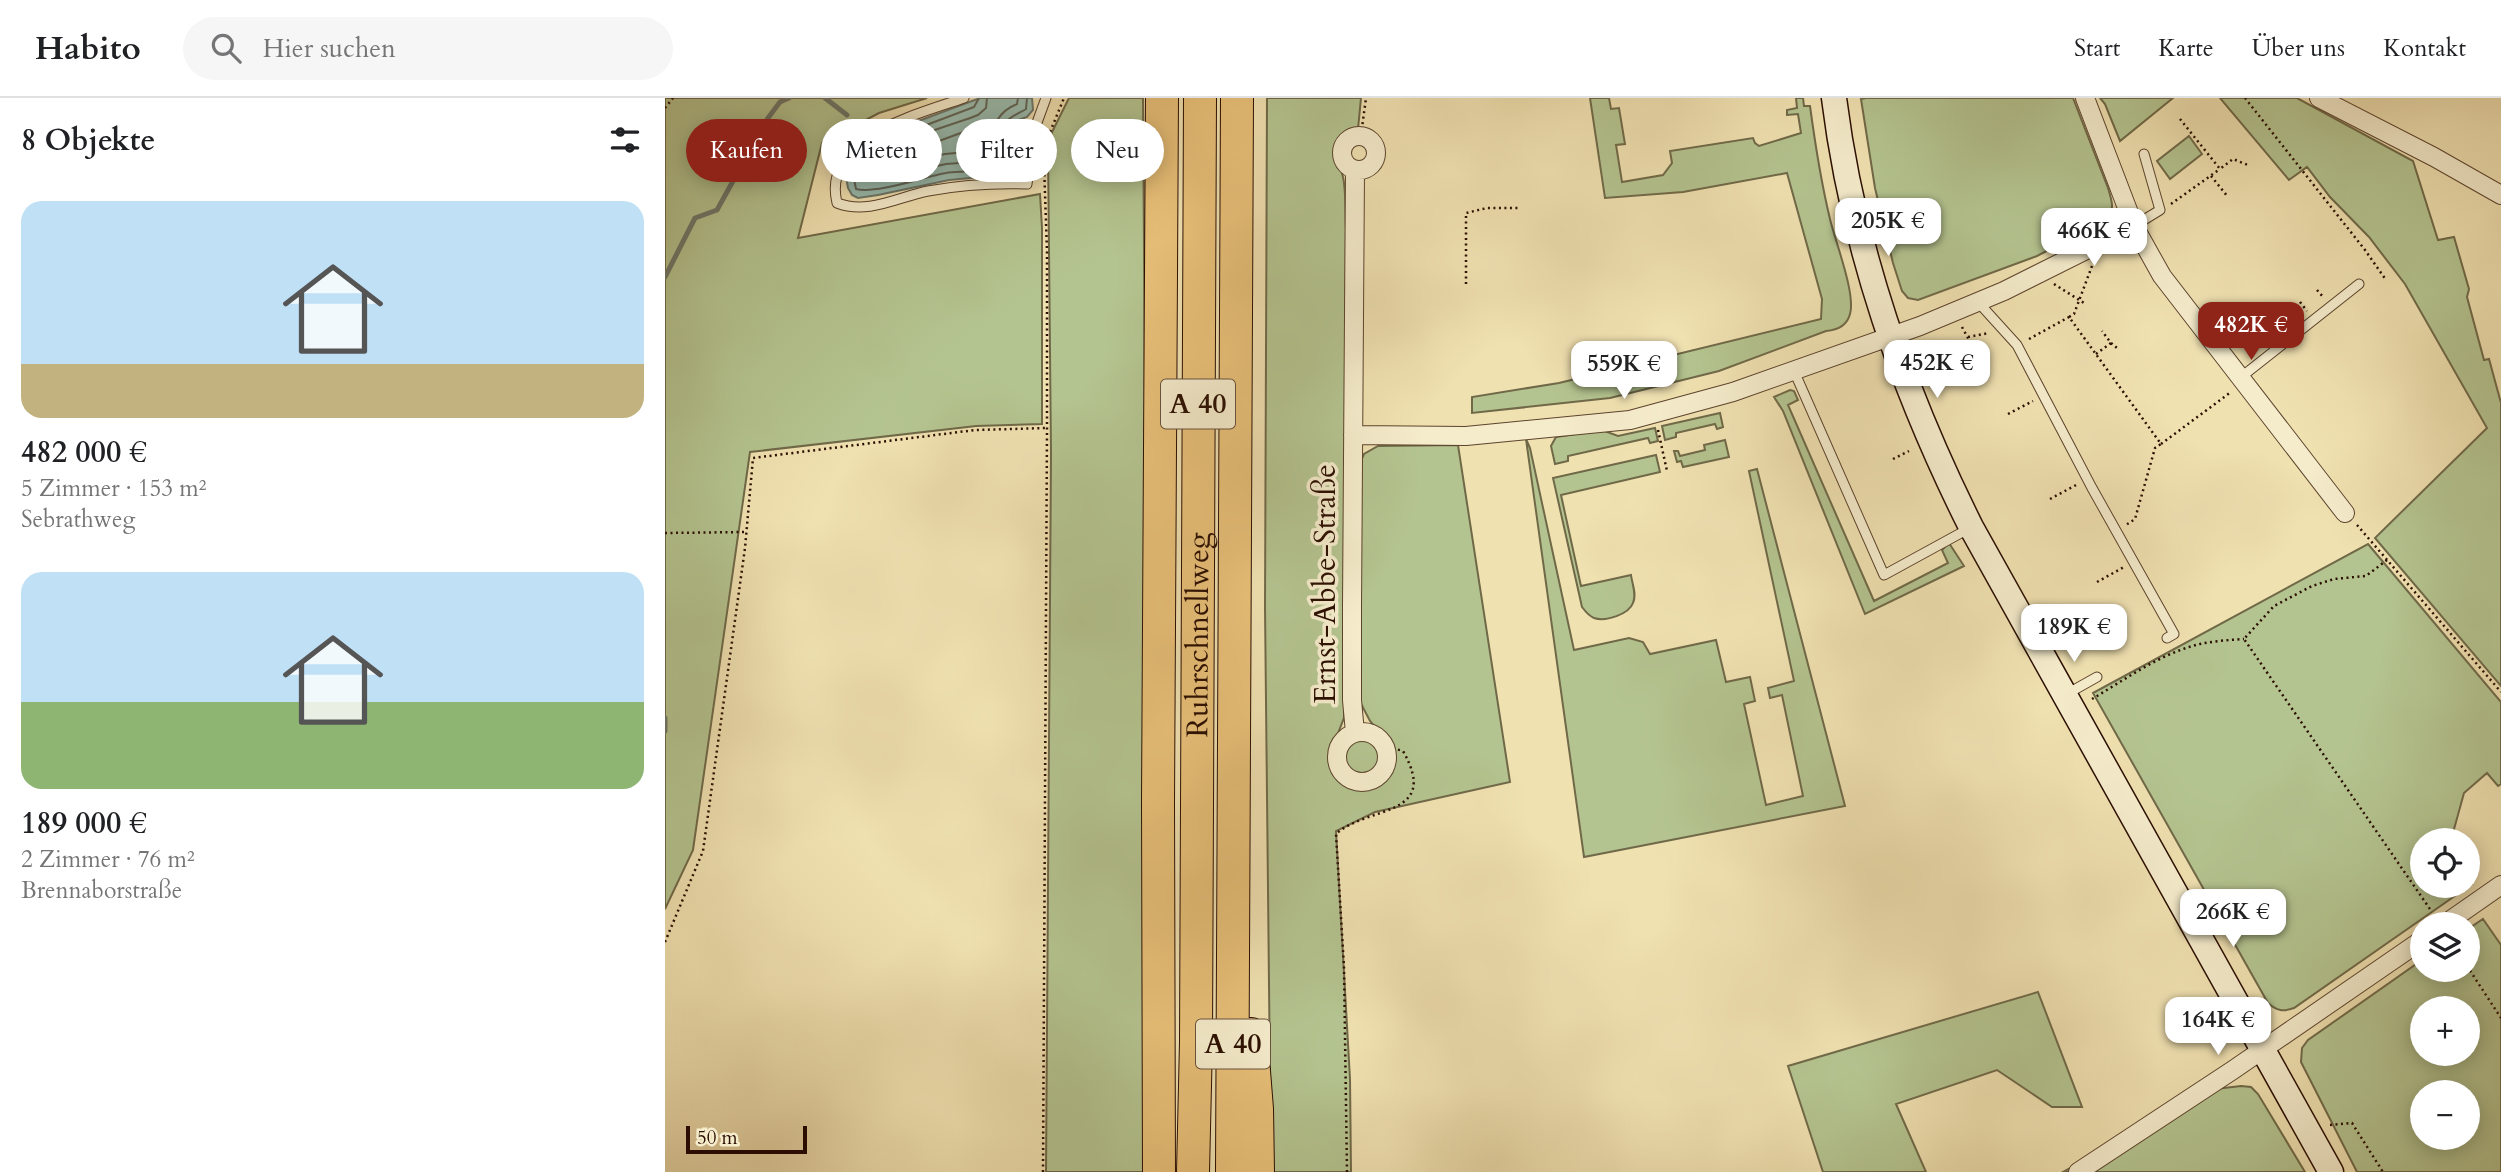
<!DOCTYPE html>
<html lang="de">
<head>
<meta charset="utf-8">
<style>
	:root { --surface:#fff; --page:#f6f6f6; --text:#202124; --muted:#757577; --line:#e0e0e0; --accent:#8f2418 }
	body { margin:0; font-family:Cardo,serif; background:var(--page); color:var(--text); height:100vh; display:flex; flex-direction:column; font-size:26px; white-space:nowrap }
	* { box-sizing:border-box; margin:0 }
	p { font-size:23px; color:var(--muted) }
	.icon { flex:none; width:38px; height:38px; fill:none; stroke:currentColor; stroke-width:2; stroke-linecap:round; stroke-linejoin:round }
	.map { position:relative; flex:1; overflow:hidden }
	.drawer { display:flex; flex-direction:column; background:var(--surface); width:665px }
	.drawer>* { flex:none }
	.hud { position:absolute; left:21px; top:21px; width:665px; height:63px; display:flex; gap:14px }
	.buttons { position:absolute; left:1745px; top:730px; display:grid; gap:14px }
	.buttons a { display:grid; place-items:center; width:70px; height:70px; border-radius:50%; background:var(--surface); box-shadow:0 4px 18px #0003; font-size:35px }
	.scale { position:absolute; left:21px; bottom:18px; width:121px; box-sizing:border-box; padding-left:7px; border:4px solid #2b0e00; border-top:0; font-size:19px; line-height:24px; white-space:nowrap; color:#2b0e00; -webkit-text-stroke:5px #f5eccc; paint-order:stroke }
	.price { position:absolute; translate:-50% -60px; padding:0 16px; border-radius:14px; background:#fff; color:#222; font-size:23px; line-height:46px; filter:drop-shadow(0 2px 4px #0008) }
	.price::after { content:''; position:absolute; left:50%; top:42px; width:21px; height:16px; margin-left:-10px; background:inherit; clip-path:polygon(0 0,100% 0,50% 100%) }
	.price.selected { background:var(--accent); color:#fff }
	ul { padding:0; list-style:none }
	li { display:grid; align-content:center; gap:14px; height:371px; padding:0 21px }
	li span { display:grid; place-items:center; height:217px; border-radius:21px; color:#555 }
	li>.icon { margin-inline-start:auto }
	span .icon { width:126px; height:126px; fill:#fffc; stroke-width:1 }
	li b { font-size:30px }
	h2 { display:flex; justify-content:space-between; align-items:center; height:84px; padding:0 21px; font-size:30px }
	.pill { padding:0 24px; border-radius:32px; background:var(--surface); box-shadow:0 4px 18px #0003; font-size:24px; line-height:63px }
	.pill.selected { background:var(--accent); color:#fff }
	header { display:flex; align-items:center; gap:42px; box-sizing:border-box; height:98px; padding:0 35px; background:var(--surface); border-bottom:2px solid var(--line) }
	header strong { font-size:33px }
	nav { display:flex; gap:38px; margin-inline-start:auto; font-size:24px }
	.search { width:490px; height:63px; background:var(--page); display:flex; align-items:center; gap:18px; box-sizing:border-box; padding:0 24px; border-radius:38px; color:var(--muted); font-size:26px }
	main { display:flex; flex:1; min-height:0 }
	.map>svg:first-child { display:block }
</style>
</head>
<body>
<header>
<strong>Habito</strong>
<div class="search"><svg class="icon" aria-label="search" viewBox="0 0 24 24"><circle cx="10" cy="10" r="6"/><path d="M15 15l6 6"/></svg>Hier suchen</div>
<nav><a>Start</a><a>Karte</a><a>Über uns</a><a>Kontakt</a></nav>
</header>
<main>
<section class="drawer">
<h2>8 Objekte<svg class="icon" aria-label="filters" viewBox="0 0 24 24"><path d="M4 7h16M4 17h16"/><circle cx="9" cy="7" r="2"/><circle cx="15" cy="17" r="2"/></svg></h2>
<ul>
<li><span style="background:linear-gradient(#bfe0f5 75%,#c2b280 0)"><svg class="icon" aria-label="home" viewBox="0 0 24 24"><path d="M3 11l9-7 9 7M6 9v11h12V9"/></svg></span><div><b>482 000 €</b><p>5 Zimmer · 153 m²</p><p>Sebrathweg</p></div></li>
<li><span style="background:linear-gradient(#bfe0f5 60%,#8fb573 0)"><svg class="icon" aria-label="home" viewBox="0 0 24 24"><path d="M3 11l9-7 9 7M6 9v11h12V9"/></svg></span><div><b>189 000 €</b><p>2 Zimmer · 76 m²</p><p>Brennaborstraße</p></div></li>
</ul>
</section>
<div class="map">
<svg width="1836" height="1074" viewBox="0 0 1836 1074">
	<rect width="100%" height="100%" fill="#f0e1b1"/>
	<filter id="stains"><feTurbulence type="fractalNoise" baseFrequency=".00286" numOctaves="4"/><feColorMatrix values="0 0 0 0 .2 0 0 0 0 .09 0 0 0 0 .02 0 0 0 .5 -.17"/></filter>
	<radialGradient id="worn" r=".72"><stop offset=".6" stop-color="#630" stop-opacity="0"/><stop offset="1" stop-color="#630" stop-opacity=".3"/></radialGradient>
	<path fill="#b4c490" stroke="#706948" stroke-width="2" fill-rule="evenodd" d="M0 0H262L214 15 157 45 133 140 375 96 377 130V326L311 328 85 354 28 752 0 811Z
		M404 0H478L480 304 478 1074H381L386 356 383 50 387 34Z
		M602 0H696L693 31 677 37C664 61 677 64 679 85 681 100 680 116 681 131L679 620C668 647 664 656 677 684 711 697 725 687 729 651L705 623 694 602V367L699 356 713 348 793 347 845 684 710 714 671 733 685 981 686 1074H606L600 509Z
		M925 0H944L946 11 954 10 960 46 951 47 957 84 998 77 1007 65 1005 53 1088 40 1090 45 1094 48 1136 35 1133 16 1122 17V12L1132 10 1131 0H1138L1139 8H1145C1150 45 1156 84 1165 121 1170 143 1191 196 1185 216 1182 228 1173 232 1161 233L1054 273 945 300 807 315V299L894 285 1156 221 1157 201 1122 75 1018 94 940 100Z
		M1201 0H1408L1443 90C1447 103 1450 111 1442 122L1372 158 1253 202 1243 200 1237 193 1228 165 1210 90 1196 1Z
		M1435 0H1508L1455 43 1440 6Z
		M1555 0H1632L1748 63 1773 142 1789 139 1804 191 1802 199 1819 262 1824 261 1836 305V588L1710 440 1822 330 1740 186 1704 139 1665 99 1642 69 1624 82Z
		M1524 38 1537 56 1505 81 1492 63Z
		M1125 292 1129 293 1133 302 1123 307 1209 503 1283 465 1277 452 1284 445 1299 468 1200 516 1118 313 1109 299Z
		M1055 315 1058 329 1052 331 1050 326 1011 335V339L1000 342 997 328Z
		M990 330 993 343 985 345 983 340 903 358V363L890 366 886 348 891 339 937 332 953 338Z
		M861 341 865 350 909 552 964 540 978 544 985 556 1051 542 1061 584 1085 579 1090 603 1079 606 1101 707 1138 698 1117 597 1105 600 1103 590 1129 583 1084 373 1092 371 1180 708 919 759Z
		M1060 342 1064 359 1018 369 1016 363 1012 364 1009 353H1013L1015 358 1040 352 1039 347Z
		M991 357 995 374 896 397 916 488 966 477C967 486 972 496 968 505 964 516 941 524 929 520 924 518 920 513 917 509L888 380Z
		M1703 446 1836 604V686L1833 688 1822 675 1799 695 1786 742H1757V788H1802L1803 779 1807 786 1629 910C1618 914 1612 913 1603 905L1428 595Z
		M680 659a17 17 0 1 1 34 0a17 17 0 1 1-34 0Z
		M1818 821 1836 847V1074H1692L1636 964 1637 950 1643 942 1757 862V872H1802L1803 831ZM1757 910H1802V956H1757ZM1757 994H1802V1040H1757Z
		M1373 894 1417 1009H1387L1332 972 1231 1006 1261 1074H1158L1123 968Z
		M1576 988 1586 989 1593 996 1640 1074H1398L1457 1041 1533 993Z"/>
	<path fill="#9abdb0" stroke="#6e776a" stroke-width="2" d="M315 0H367L368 12 362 19 353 22 344 31 336 71 327 78 284 82 213 97 193 100 187 97 183 90 181 79 195 54 224 34Z"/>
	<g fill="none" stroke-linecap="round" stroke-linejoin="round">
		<path stroke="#626658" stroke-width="2" d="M314 0 309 9 227 40 201 59 189 81 191 91C212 96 258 79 281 75 291 73 322 75 328 68 338 56 331 38 339 26 345 18 353 16 361 11L362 0
			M322 0 321 10 313 17C284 29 205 46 200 81L211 82 281 66 321 63C333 40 321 19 352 6L353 0
			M312 29 317 32 312 53 280 56 236 66 232 63 236 57Z"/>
		<path stroke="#6e776a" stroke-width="5" d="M160 0 182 17
			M336 42 358 45
			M330 66 354 68
			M0 179 30 120 52 112 103 20 115 4 124 0
			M0 620V633"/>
		<defs>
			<path id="lane" d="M299 0C254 16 156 39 172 105 203 117 233 99 263 93 296 87 329 85 362 86L370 30 381 0
				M1469 128 1495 112 1479 56
				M1313 204 1352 247 1427 390 1509 536 1502 540
				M1129 273 1219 477 1305 430
				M1575 280 1694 186
				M1400 597 1432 579"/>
			<path id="street" d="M1420 0 1469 128 1497 178 1680 415
				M1654 0 1769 59 1836 97
				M677 55a17 17 0 1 1 34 0a17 17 0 1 1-34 0Z
				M688 337 801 338 965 322 1068 294 1255 228 1339 193 1469 128
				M672 659a25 25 0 1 1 50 0a25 25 0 1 1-50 0Z
				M690 635 687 602V508L690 72
				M1780 826 1836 787
				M1413 1074 1568 972 1757 842"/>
			<path id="secondary" d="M1169 0C1188 152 1238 293 1306 429L1666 1074"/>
			<g id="highway">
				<path d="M586 936 592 1011 593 1074"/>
				<path d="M494 1074 493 704 497 0"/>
				<path id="s1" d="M528 1074 531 944 535 0"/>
				<path d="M567 1074 572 0"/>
			</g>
		</defs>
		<use href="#lane" stroke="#5c432c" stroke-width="11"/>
		<use href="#street" stroke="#5c432c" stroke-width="20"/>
		<use href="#secondary" stroke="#2b0e00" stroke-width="27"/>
		<use href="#highway" stroke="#2b0e00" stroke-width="34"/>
		<path stroke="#2b0e00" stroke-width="2.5" stroke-dasharray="2 3.5" stroke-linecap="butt" d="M1580 0 1700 152 1721 182
			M0 10 8 0
			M1515 21 1555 71 1568 61 1583 67
			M696 37 701 0
			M383 39 399 0
			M1546 78 1563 99
			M1506 106 1555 71
			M1427 168 1409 216 1404 219 1496 346 1490 350 1470 421 1461 427
			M801 186V115L822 110H854
			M1389 186 1419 205
			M1652 192 1659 200
			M1635 204 1642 213
			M1297 229 1321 273
			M1303 239 1324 235
			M1364 241 1404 219
			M1446 245 1452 250
			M1431 256 1446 245 1437 233
			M1343 316 1368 303
			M993 332 1002 373
			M1496 346 1566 294
			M1228 361 1244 353
			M1385 401 1413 386
			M1692 427 1836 594
			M0 435 81 434
			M1722 462 1701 478 1669 481 1647 488 1609 508 1579 541 1767 814
			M1432 484 1459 469
			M1427 601C1461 581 1496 555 1535 546 1549 543 1564 542 1579 541
			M0 844 38 753 80 450 88 360 310 332 382 330
			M1802 868 1836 920
			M1665 1027 1687 1025 1718 1074
			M378 1074 382 330V154L379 66
			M682 1074 679 869 671 736C703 707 776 720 738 653L720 648"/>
		<use href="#lane" stroke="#f5eccc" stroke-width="9"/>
		<use href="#street" stroke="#f5eccc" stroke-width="18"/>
		<use href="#secondary" stroke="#f5eccc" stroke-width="24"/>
		<use href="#highway" stroke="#e8c078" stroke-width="32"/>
	</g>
	<g text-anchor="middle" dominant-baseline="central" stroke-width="7" stroke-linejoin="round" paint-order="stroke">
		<g fill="#f5eccc" stroke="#68513d" stroke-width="2">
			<rect x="496" y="281.5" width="74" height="49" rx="5"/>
			<rect x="531" y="921.5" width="74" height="49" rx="5"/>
		</g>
		<g font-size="28" font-weight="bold" fill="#2b0e00">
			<text x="533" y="306">A 40</text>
			<text x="568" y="946">A 40</text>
		</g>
		<g font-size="30" fill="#2b0e00" stroke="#f5eccc">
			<text transform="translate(660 486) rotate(-90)">Ernst-Abbe-Straße</text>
			<text stroke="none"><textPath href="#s1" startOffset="537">Ruhrschnellweg</textPath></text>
		</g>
	</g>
	<rect width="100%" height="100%" filter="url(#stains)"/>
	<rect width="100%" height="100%" fill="url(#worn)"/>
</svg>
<div class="buttons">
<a><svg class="icon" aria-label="locate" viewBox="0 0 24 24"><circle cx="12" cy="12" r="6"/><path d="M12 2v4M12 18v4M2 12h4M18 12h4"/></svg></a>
<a><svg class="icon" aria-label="layers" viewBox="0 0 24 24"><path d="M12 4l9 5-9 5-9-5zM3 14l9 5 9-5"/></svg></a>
<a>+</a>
<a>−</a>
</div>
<div class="scale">50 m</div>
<b class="price" style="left:1223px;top:160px">205K €</b>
<b class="price" style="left:1429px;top:170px">466K €</b>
<b class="price selected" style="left:1586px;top:264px">482K €</b>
<b class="price" style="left:1272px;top:302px">452K €</b>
<b class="price" style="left:959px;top:303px">559K €</b>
<b class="price" style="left:1409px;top:566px">189K €</b>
<b class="price" style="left:1568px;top:851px">266K €</b>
<b class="price" style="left:1553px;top:959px">164K €</b>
<div class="hud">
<a class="pill selected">Kaufen</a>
<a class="pill">Mieten</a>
<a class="pill">Filter</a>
<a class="pill">Neu</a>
</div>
</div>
</main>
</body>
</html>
